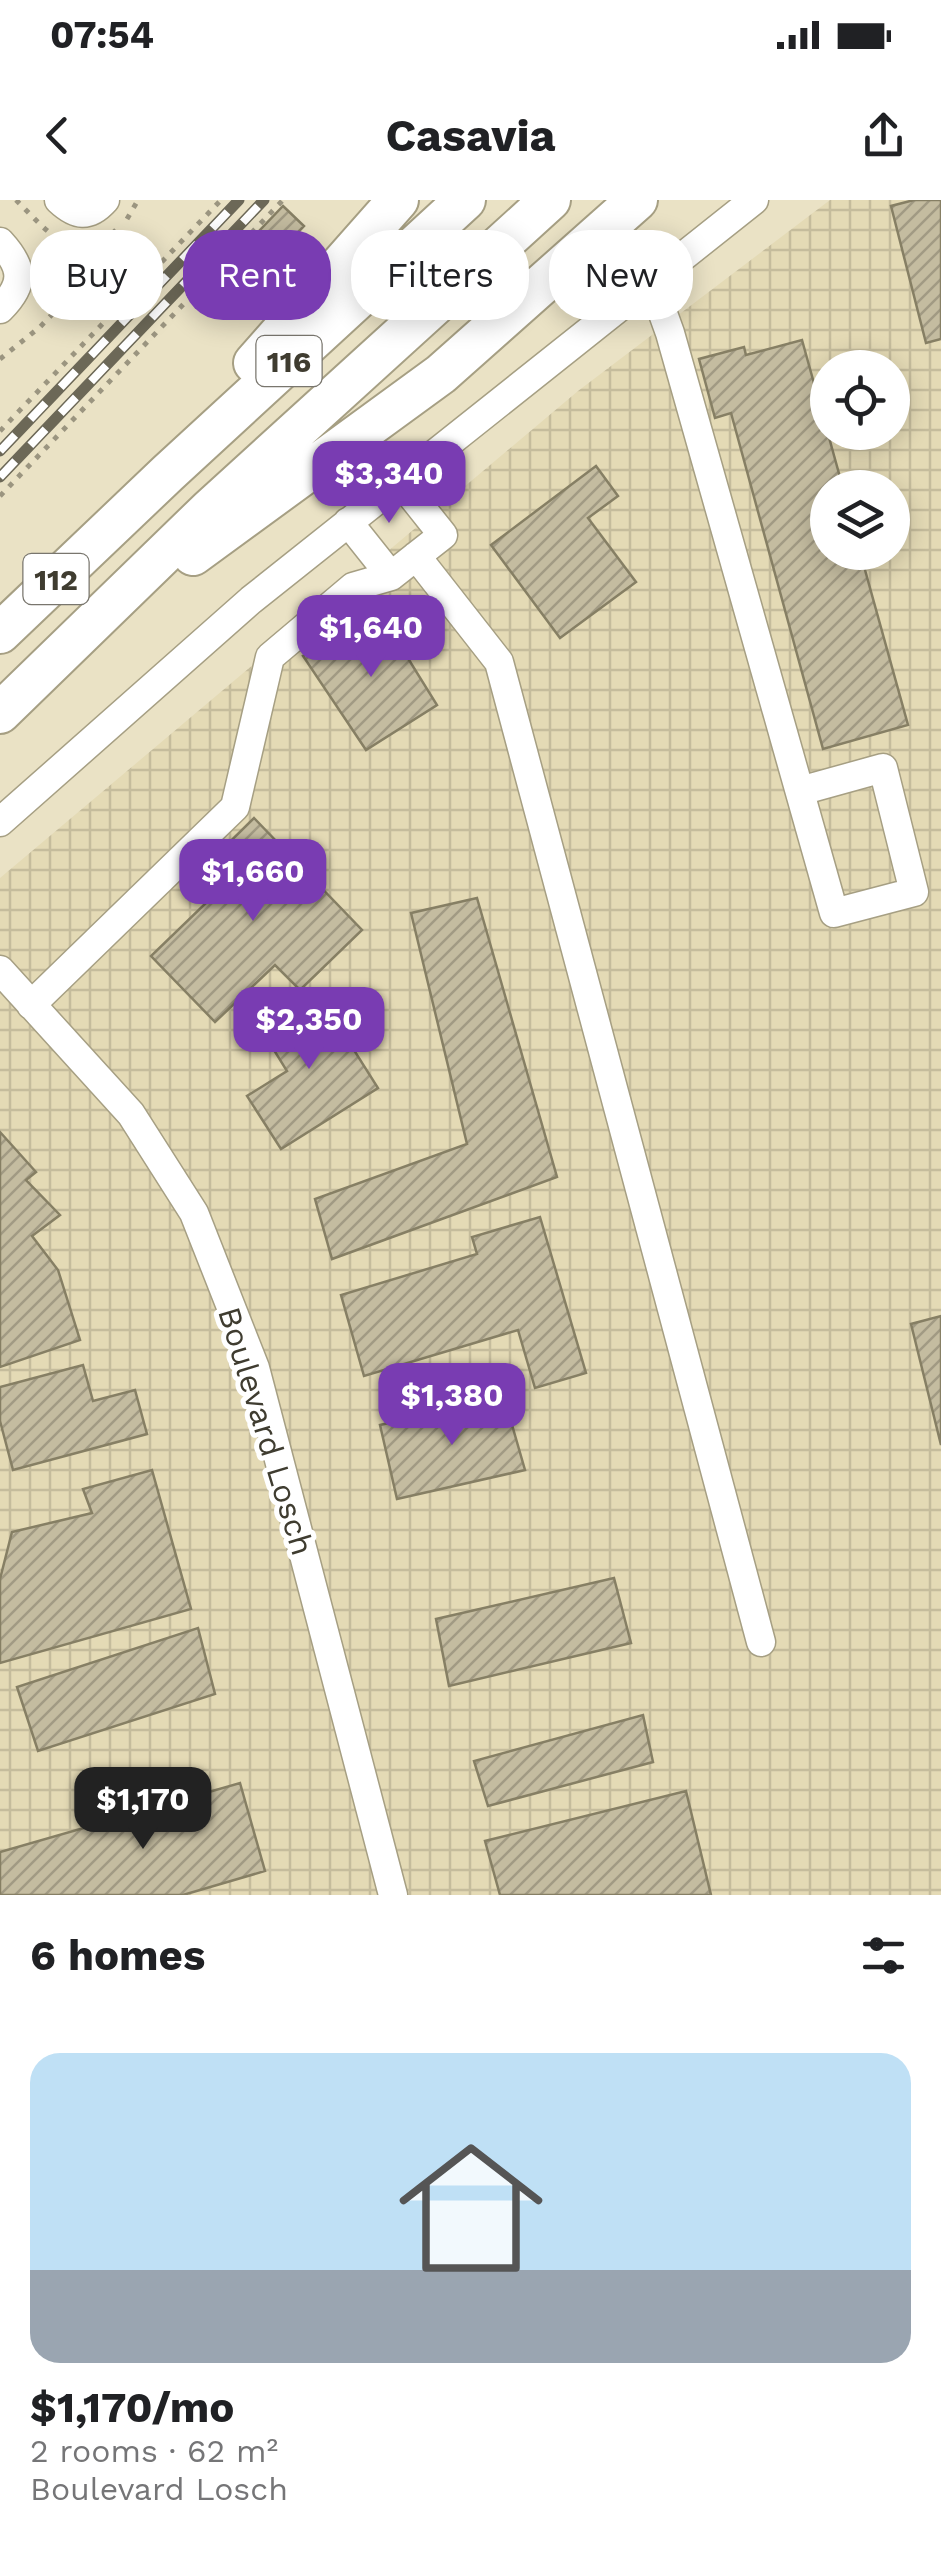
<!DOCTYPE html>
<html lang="en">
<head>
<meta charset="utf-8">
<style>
	:root { --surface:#fff; --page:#f6f6f6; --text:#202124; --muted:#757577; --line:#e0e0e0; --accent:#793cb2 }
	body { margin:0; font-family:"Work Sans",sans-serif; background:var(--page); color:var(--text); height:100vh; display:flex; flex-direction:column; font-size:38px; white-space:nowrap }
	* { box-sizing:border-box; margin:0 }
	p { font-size:32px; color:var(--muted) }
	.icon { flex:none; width:55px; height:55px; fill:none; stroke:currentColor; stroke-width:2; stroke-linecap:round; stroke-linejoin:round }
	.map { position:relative; height:1695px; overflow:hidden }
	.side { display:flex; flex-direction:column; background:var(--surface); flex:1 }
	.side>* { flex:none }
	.top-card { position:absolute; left:30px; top:30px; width:882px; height:90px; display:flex; gap:20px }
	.buttons { position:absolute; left:810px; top:150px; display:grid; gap:20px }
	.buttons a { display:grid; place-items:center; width:100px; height:100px; border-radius:50%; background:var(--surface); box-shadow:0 5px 25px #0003; font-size:50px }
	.price { position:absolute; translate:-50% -85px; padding:0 22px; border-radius:20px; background:var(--accent); color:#fff; font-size:32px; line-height:65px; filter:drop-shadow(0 2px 5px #0008) }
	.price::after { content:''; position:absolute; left:50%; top:60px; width:30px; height:22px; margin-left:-15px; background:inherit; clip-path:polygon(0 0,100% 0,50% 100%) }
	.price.current { background:#222; color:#fff }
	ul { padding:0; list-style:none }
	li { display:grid; align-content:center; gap:20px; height:530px; padding:0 30px }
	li+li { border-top:2px solid var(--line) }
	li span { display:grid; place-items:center; height:310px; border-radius:30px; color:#555 }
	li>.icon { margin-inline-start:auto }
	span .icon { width:180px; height:180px; fill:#fffc; stroke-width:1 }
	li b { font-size:42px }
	h2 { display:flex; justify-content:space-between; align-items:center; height:120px; padding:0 30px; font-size:42px }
	.pill { padding:0 35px; border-radius:40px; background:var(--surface); box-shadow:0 5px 25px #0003; font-size:35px; line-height:90px }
	.pill.current { background:var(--accent); color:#fff }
	.status { display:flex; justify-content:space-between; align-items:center; height:70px; padding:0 50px; background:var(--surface); direction:ltr }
	.status svg { height:28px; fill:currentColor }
	header { display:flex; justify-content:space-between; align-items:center; height:130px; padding:0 30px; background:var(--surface); font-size:45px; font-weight:700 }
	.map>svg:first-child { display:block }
</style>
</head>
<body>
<div class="status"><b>07:54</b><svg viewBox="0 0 49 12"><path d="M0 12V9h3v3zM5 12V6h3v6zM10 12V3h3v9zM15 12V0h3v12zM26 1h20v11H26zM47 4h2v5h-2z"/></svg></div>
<header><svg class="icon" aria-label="back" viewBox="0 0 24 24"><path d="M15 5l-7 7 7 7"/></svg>Casavia<svg class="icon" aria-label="share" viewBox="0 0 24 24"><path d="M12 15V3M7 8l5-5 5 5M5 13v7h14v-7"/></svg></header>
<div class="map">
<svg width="941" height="1695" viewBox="0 0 941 1695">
	<defs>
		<pattern id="industrial-grid" width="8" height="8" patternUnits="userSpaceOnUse" patternTransform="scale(2.5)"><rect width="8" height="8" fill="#e4dab5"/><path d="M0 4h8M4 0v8" fill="none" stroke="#c5bc9c"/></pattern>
		<pattern id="building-hatch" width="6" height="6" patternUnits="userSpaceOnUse" patternTransform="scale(2.5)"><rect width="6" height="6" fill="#c4bca0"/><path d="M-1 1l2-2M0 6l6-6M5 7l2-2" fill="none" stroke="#a19a83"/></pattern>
	</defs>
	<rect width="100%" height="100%" fill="#eae2c5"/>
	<path fill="url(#industrial-grid)" fill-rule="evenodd" d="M830 0H941V1695H0V678L578 191ZM828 168H892V232H828ZM828 288H892V352H828Z"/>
	<path fill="url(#building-hatch)" stroke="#867f64" stroke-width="2.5" d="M914 0H941V139L926 143 891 6Z
		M283 6 304 26 259 73 238 53Z
		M802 140 843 288H828V352H860L908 525 823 549 731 213 715 218 699 159 744 147 746 155Z
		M596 266 618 296 588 318 636 382 560 438 491 345Z
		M378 410 437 505 366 550 303 456Z
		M254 618 362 730 300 790 275 765 215 822 151 756 205 704 187 684Z
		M477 698 557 977 332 1059 315 999 467 944 411 713Z
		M316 790 378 888 281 949 247 896 287 871 259 826Z
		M0 932 36 972 26 980 60 1015 32 1036 58 1070 80 1140 0 1167Z
		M540 1017 586 1173 535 1188 518 1130 364 1176 341 1095 477 1054 472 1037Z
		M941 1116V1245L911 1124Z
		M83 1165 93 1201 135 1190 147 1234 13 1270 0 1221V1187Z
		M504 1197 525 1270 397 1299 380 1225Z
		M152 1270 191 1409 0 1463V1379L12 1332 92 1313 83 1289Z
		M614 1378 631 1443 449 1486 436 1419Z
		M198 1428 215 1494 38 1551 17 1487Z
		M643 1515 653 1562 488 1606 474 1561Z
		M240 1583 265 1671 183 1695H0V1652Z
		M686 1591 711 1695H500L485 1641Z"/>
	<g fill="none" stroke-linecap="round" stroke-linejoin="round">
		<defs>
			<path id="minor" d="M59 0C76 16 89 18 105 0
				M0 42C24 68 25 84 0 109
				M645 86 661 108 670 133 834 713 914 692 883 568 800 591
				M348 322 391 376 443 335 400 281
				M416 356 499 462 761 1442
				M0 622 251 400 754 0
				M0 770 131 914 194 1013 255 1168 393 1695
				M31 805 235 607 270 457 353 387 391 376"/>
			<path id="highway" d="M254 163 398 0
				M193 355 441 174 637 0
				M0 433 168 273 465 0
				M0 513 209 310 550 0"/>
		</defs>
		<use href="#minor" stroke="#a69f83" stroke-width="31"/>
		<use href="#highway" stroke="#a69f83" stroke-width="44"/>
		<path stroke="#9b9580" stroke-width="5" stroke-dasharray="5 8" stroke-linecap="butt" d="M16 0C46 29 75 71 116 30
			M127 19 138 0
			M105 40 144 79
			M63 46 74 65 71 91
			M0 159 40 127 114 50
			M0 231 221 0
			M0 296 283 0"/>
		<use href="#minor" stroke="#fff" stroke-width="28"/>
		<use href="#highway" stroke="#fff" stroke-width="40"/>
		<defs>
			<path id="rail" d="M0 251 239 0
				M0 277 264 0"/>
		</defs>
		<use href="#rail" stroke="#6c6857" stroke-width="11"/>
		<use href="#rail" stroke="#fff" stroke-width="8" stroke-dasharray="22" stroke-linecap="butt"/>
	</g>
	<g text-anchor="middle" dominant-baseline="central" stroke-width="10" stroke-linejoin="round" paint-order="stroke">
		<g fill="#fff" stroke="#79766e" stroke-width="2.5">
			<rect x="256.5" y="136" width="65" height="50" rx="8"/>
			<rect x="23.5" y="354" width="65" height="50" rx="8"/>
		</g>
		<g font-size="30" font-weight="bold" fill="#3f3c30">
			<text x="289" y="161">116</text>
			<text x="56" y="379">112</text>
		</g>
		<g font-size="32" fill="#3f3c30" stroke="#fff">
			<text transform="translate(266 1231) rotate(73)">Boulevard Losch</text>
		</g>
	</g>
</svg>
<div class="buttons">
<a><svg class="icon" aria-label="locate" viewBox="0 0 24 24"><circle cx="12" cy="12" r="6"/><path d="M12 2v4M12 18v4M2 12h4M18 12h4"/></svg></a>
<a><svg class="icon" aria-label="layers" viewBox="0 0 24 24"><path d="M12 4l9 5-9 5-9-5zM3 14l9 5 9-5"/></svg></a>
</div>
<b class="price" style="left:389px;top:326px">$3,340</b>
<b class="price" style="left:371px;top:480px">$1,640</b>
<b class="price" style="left:253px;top:724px">$1,660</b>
<b class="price" style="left:309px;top:872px">$2,350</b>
<b class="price" style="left:452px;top:1248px">$1,380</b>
<b class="price current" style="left:143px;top:1652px">$1,170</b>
<div class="top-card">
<a class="pill">Buy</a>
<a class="pill current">Rent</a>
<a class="pill">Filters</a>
<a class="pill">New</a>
</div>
</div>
<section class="side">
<h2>6 homes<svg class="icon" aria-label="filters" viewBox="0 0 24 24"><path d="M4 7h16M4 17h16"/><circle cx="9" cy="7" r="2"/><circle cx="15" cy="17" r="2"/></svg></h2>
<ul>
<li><span style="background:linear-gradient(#bfe0f5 70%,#9aa5b1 0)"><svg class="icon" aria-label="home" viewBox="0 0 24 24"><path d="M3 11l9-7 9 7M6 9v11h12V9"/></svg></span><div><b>$1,170/mo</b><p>2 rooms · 62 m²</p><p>Boulevard Losch</p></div></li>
</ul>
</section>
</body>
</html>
